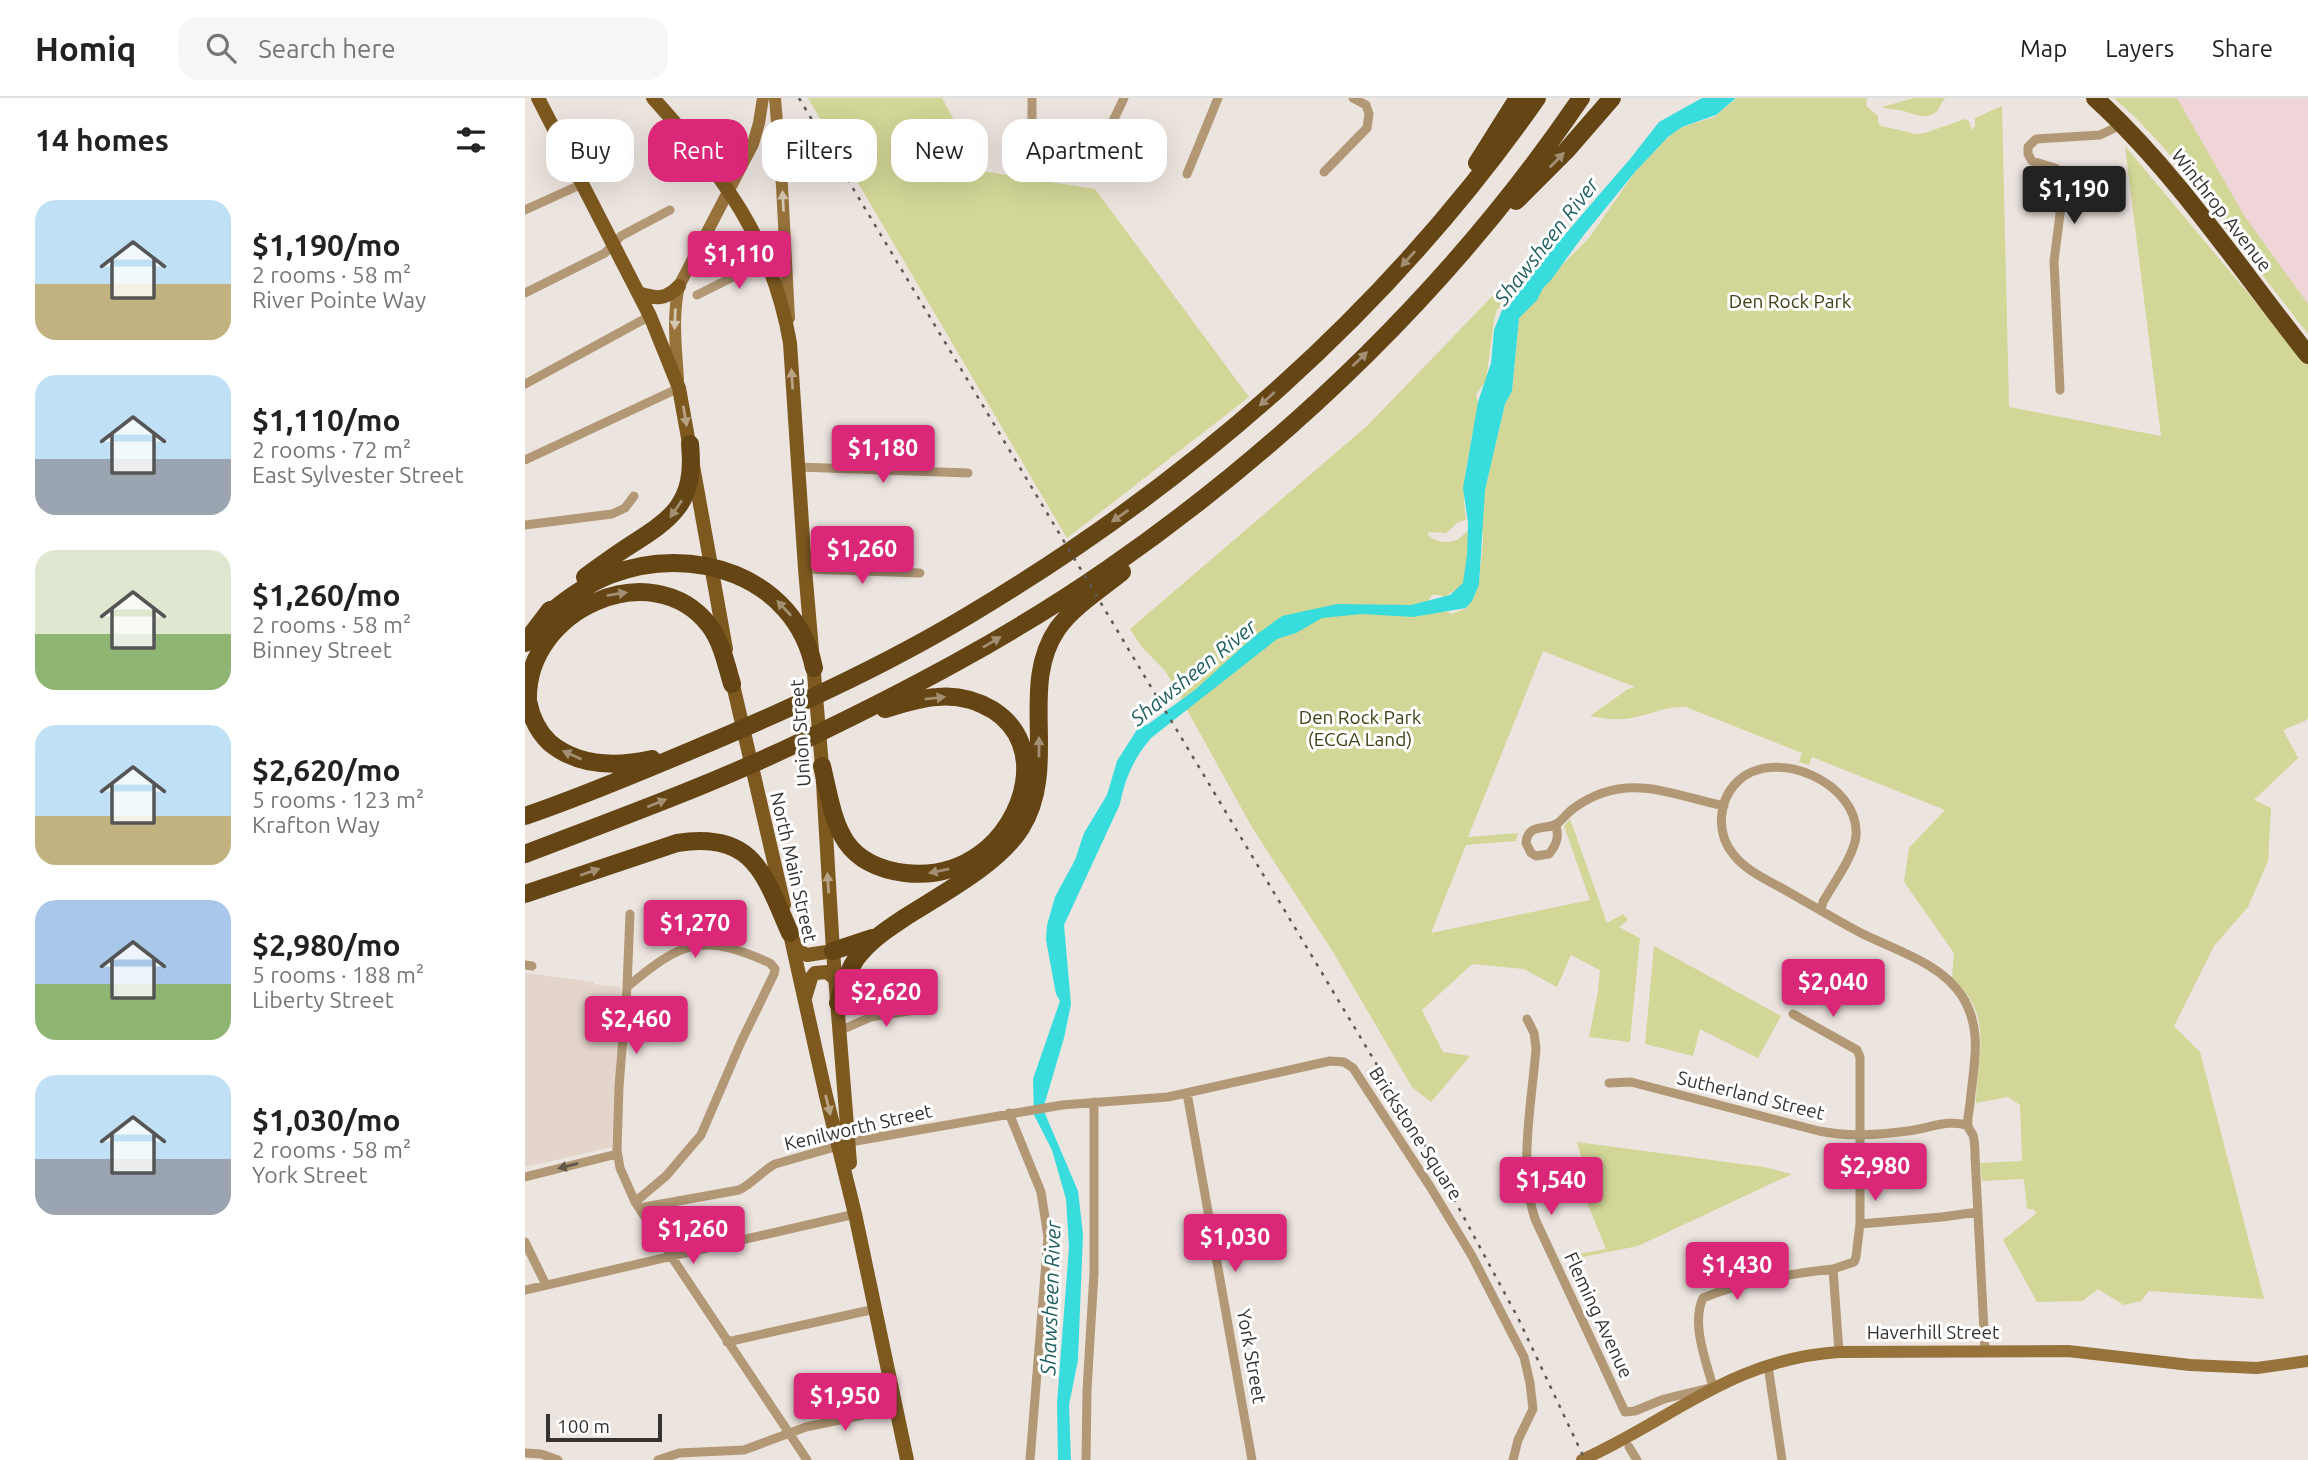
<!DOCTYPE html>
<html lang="en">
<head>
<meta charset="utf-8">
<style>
	:root { --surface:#fff; --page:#f6f6f6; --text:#222; --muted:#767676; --line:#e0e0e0; --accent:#db2777 }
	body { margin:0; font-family:Ubuntu,sans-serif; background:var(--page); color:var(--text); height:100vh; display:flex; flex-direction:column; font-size:26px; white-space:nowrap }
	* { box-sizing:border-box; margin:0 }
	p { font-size:23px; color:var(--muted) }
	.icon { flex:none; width:38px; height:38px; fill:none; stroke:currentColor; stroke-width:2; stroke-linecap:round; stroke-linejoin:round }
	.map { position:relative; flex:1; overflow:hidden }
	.panel { display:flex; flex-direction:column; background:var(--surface); width:525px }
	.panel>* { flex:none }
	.hud { position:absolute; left:21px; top:21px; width:665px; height:63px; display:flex; gap:14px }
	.scale { position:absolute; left:21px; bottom:18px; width:116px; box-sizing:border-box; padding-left:7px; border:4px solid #353230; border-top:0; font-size:19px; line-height:24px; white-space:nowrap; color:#353230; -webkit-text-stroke:5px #fff; paint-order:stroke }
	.price { position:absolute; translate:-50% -60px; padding:0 16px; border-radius:7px; background:var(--accent); color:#fff; font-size:23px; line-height:46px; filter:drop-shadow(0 2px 4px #0008) }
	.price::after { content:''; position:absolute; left:50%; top:42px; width:21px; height:16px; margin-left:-10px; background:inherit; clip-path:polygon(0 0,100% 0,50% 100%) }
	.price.current { background:#222; color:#fff }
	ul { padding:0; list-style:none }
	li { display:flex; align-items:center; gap:21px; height:175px; padding:0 35px }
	li span { display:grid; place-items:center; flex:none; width:196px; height:140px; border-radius:21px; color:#555 }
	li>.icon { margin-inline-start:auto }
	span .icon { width:84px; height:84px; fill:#fffc; stroke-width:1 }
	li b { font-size:30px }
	h2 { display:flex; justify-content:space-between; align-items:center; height:84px; padding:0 35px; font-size:30px }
	.chip { padding:0 24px; border-radius:21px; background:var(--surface); box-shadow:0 7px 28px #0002; font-size:24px; line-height:63px }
	.chip.current { background:var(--accent); color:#fff }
	header { display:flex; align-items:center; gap:42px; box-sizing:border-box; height:98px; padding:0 35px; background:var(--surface); border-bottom:2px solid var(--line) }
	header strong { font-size:33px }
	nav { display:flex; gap:38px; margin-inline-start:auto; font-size:24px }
	.search { width:490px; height:63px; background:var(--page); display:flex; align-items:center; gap:18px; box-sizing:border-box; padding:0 24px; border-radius:21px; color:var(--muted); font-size:26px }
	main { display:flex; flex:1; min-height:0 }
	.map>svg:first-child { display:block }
</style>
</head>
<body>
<header>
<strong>Homiq</strong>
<div class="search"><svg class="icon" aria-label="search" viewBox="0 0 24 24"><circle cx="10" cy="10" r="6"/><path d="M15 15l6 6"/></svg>Search here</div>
<nav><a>Map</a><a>Layers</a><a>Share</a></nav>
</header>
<main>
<section class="panel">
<h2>14 homes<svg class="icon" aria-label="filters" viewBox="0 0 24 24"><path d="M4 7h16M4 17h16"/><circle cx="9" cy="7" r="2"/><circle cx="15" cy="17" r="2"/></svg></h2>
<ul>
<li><span style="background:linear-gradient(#bfe0f5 60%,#c2b280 0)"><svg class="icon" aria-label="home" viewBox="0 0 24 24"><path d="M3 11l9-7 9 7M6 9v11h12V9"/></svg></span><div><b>$1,190/mo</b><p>2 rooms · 58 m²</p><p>River Pointe Way</p></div></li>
<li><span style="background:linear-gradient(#bfe0f5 60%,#9aa5b1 0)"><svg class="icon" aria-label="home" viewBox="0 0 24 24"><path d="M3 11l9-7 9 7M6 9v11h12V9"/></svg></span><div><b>$1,110/mo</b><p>2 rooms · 72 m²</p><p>East Sylvester Street</p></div></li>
<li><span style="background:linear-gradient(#dfe7d0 60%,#8fb573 0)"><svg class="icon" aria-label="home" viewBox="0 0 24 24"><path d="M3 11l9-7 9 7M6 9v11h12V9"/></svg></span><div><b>$1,260/mo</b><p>2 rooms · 58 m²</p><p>Binney Street</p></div></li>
<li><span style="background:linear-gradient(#bfe0f5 65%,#c2b280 0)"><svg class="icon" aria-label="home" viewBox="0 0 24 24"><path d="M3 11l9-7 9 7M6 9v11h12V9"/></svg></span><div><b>$2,620/mo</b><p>5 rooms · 123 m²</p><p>Krafton Way</p></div></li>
<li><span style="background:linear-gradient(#a9c7e8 60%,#8fb573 0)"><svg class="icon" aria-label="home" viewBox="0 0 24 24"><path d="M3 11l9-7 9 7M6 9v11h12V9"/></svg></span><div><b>$2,980/mo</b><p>5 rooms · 188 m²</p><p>Liberty Street</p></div></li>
<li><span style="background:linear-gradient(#bfe0f5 60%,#9aa5b1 0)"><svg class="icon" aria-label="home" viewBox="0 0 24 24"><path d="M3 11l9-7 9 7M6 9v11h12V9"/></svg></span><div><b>$1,030/mo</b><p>2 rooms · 58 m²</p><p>York Street</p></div></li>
</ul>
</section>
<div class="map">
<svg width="1783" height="1362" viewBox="0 0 1783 1362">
	<rect width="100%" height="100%" fill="#ece4df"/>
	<path fill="#efd4d8" d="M1652 0H1783V206L1720 119Z"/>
	<path fill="#e4d5cc" d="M0 875 69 884V886L96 889 87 1049 0 1069Z"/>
	<path fill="#d2d696" d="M283 0H417L457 73 570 91 724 299 542 440Z
		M1212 0H1342L1341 8 1353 18V24L1356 28 1391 36 1400 35 1440 21 1444 23 1447 32 1450 28V20L1477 8 1484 309 1636 338 1600 48 1783 267V620L1780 623 1758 632 1773 660 1729 702 1746 710 1743 763 1723 809 1689 848 1649 928 1675 954 1739 1201 1624 1193 1616 1203 1599 1207 1573 1191 1558 1203 1512 1204 1478 1142 1512 1115 1508 1111H1502L1499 1081 1457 1083 1455 1065 1497 1063 1495 1007 1483 999 1451 1005C1451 956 1471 920 1427 880L1429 855 1379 784 1384 750 1420 712 1287 659 1284 667 1274 664 1277 655 1161 609C1138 609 1131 615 1111 619 1095 623 1081 621 1065 618L1103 591 1110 589 1018 553 943 739 993 735 991 743 941 747 906 835 1065 802 1039 728 1045 721 1082 825 1098 816 1103 822 1094 829 1115 840 1105 944 1064 939 1073 893 1075 872 1046 857 1032 889 999 871 947 866 897 912 918 954 945 958 906 1004 887 989 808 854 728 731 641 574 616 548 605 531 842 328 983 182 980 205 972 211 969 222 961 283 951 296 954 310 949 328 940 376 939 405 941 422 933 424 921 435 905 434 902 436C908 442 919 446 929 443 935 442 938 436 943 433L945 440 941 484C934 491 927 493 920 499L914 497H907L901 505 927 516 942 510 954 485 958 441 957 424 959 395 980 306 987 293 994 220 1037 167 1064 140 1110 74 1141 41 1155 30 1189 19Z
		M1389 0H1421C1415 4 1416 9 1412 13 1403 23 1388 16 1379 13 1372 11 1364 12 1357 9Z
		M1589 0H1652L1720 119 1783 206V236L1640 51 1611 20Z
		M1129 848 1256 918 1233 960 1175 931 1168 958 1120 946Z
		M1052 1044 1239 1069 1267 1076 1113 1148 1038 1163 1036 1159 1081 1151 1063 1107 1060 1072Z"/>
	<path fill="#39dcdc" d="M1177 0H1211L1191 17 1157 29 1143 39 1110 74 1058 138 1026 182 1018 190 1012 202 994 220 987 293 980 306 960 392 954 487 947 503 941 510 888 519 837 516 797 520 771 535 752 541 626 640C609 660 600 680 595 706L539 827 546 906 539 940 518 1011 553 1093 558 1136 553 1262 544 1307 546 1362H533L532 1305 544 1149 541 1101 527 1052 509 1017 508 981 535 903 531 896 521 842 522 827 530 799 550 762 559 735 582 697 592 663 615 627H622L671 591 727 540 757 518 812 506 886 507 925 497 938 485 942 457 943 425 938 390 953 304 966 265 969 232 979 207 1105 61 1134 24Z"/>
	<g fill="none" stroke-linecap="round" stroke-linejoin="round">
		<path stroke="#b29875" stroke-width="9" d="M507 0V56
			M567 67 599 0
			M799 74 842 30 844 16 841 7 828 0
			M662 76 693 0
			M0 112 57 86
			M0 195 80 155 96 138 145 112
			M172 197 242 162
			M0 286 125 218
			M1535 292 1529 163 1540 77 1530 70 1507 63 1503 56V49L1511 41 1575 37 1598 26
			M0 362 154 290
			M273 369 443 375
			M0 427 87 416 100 410 109 398
			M280 471 395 475
			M1031 727C1034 739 1032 746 1024 756L1011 758 1006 755 1001 745C1003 724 1022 733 1033 725 1039 720 1043 714 1049 710 1101 673 1143 696 1199 708
			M1296 812 1298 804C1308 786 1329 758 1331 738 1335 685 1249 647 1212 684 1193 703 1191 735 1208 756 1221 773 1242 782 1260 792 1285 806 1309 821 1334 834 1369 852 1415 864 1437 898 1459 933 1448 968 1445 1006 1444 1013 1442 1021 1443 1028 1444 1031 1446 1034 1448 1037 1450 1044 1450 1051 1450 1058L1460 1253
			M105 816 102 889 94 989 92 1052 95 1070 110 1104
			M0 867 7 868
			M102 889C158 842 177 835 245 865L250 871 249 876 216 944 176 1037 141 1078 110 1104 282 1362
			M1268 916 1332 952 1335 959V1126L1331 1159 1329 1164 1308 1171 1314 1254
			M1002 921 1009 935 1011 950C1007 1004 993 1069 1010 1121L1100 1314 1110 1313 1139 1301 1188 1289C1181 1263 1166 1226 1178 1200 1219 1183 1264 1176 1308 1171
			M314 933 346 919 403 910
			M1084 985 1106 984 1294 1033C1324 1039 1352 1037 1383 1033 1402 1031 1425 1020 1443 1028
			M662 995 727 1362
			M484 1015 516 1094 523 1139 505 1362
			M0 1079 92 1056
			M114 1110 214 1092C228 1085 237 1073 250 1066L331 1043 537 1007 643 999 805 963 819 964 828 970 906 1090 947 1158 999 1259 1005 1285 1008 1311 993 1342 988 1362
			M1335 1126 1417 1119 1453 1114
			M0 1144 21 1187
			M0 1192 330 1116
			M202 1244 350 1211
			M1243 1268 1257 1362
			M1104 1349 1112 1362
			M0 1355 16 1356 33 1362
			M133 1362 154 1355 219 1352 281 1329 371 1310
			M561 1362 562 1292 569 1175V1004"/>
		<path stroke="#97723b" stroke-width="12" d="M250 0 257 88 264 220
			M153 281C151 250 147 219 154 188L228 46 234 25 238 0
			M1057 1362C1148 1321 1207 1261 1314 1254L1543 1253 1665 1267 1732 1270 1783 1263"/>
		<path stroke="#7d5920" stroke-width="14" d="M13 0 125 218 154 290 201 551
			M128 0C197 77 247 140 265 245L280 471 297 668 308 853 325 1065
			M113 195C131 201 141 202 154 188
			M206 578 259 807
			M263 827 301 998 330 1116 382 1362
			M268 842 274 853 282 857 308 853
			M280 900 286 880 290 875 302 874 310 881"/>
		<path stroke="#644513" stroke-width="18" d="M1570 0C1652 75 1714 170 1783 257
			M952 65 993 0
			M991 103 1041 53 1087 0
			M60 479C74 469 87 459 101 450 147 421 171 406 165 346
			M18 521C38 503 60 487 85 477 166 445 270 477 289 570
			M0 545 25 512
			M127 661C91 669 54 669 25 645 13 634 6 618 3 603 0 511 128 455 184 527 197 544 201 566 207 586
			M297 668C310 723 312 766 380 775 407 778 433 772 455 756 500 724 523 647 468 612 451 602 431 597 412 599 394 600 377 606 360 611
			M0 718C56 699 110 676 165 653 260 613 356 570 444 517 666 385 864 212 1012 0
			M0 756C91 721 183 688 271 646 378 595 485 539 583 471 766 344 931 184 1056 0
			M0 796 152 745C229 733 239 776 265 835
			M308 853 347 840
			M313 905C318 890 322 874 331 861 344 843 361 832 379 820 415 797 474 766 496 730 535 668 492 588 533 530 549 508 576 491 597 474"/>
		<path stroke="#5e5a57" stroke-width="2.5" stroke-dasharray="3.5 7" stroke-linecap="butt" d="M274 0 901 1049 993 1220 1060 1362"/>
	</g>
	<defs><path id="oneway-solid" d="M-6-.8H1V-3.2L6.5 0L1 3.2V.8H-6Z" transform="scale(1.75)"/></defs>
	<g fill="#a28f71">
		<use href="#oneway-solid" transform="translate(1032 62) rotate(-46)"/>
		<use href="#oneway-solid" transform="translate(883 161) rotate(132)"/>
		<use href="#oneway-solid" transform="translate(835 261) rotate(-44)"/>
		<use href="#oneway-solid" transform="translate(742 301) rotate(138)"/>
		<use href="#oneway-solid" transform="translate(151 411) rotate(125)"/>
		<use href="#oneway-solid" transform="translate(595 418) rotate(145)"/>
		<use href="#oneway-solid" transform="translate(92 496) rotate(-9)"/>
		<use href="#oneway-solid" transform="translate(259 510) rotate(-133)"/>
		<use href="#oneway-solid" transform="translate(467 544) rotate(-31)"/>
		<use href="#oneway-solid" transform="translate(410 600) rotate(-6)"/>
		<use href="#oneway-solid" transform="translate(514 649) rotate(-90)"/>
		<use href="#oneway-solid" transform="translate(47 657) rotate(-156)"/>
		<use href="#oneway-solid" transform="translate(132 705) rotate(-22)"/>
		<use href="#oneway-solid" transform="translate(414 773) rotate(168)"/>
		<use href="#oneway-solid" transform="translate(65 774) rotate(-19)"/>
	</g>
	<g fill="#d5c7b1">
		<use href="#oneway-solid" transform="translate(258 103) rotate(-93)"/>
		<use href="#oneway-solid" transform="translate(150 221) rotate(92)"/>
	</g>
	<g fill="#b8a484">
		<use href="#oneway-solid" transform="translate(267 281) rotate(-94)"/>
		<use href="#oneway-solid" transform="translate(160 318) rotate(80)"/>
		<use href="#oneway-solid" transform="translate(303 785) rotate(-94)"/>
		<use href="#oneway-solid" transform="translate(303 1007) rotate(76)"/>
	</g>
	<use fill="#615648" href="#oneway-solid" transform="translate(43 1068) rotate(166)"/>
	<g text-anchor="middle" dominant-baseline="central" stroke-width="6" stroke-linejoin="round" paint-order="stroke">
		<g font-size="19" fill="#353230" stroke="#fff">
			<text transform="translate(1697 112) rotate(52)">Winthrop Avenue</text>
			<text transform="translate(275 635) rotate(-94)">Union Street</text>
			<text transform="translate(269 769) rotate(77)">North Main Street</text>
			<text transform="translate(1226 997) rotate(14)">Sutherland Street</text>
			<text transform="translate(333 1029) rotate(-13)">Kenilworth Street</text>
			<text transform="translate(891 1035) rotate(57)">Brickstone Square</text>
			<text transform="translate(1074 1217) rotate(65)">Fleming Avenue</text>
			<text x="1408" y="1234">Haverhill Street</text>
			<text transform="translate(727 1258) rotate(80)">York Street</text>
		</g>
		<g font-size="19" fill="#404115" stroke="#fff">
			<text x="1265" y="203">Den Rock Park</text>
			<text x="835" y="619">Den Rock Park<tspan x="835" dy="22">(ECGA Land)</tspan></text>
		</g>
		<g font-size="21" font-style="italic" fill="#1f5f5f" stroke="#fff">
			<text transform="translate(1021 143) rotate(-52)">Shawsheen River</text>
			<text transform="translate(668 574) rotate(-39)">Shawsheen River</text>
			<text transform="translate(525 1200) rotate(-88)">Shawsheen River</text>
		</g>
	</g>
</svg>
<div class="scale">100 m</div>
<b class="price current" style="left:1549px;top:128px">$1,190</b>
<b class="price" style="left:214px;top:193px">$1,110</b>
<b class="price" style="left:358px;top:387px">$1,180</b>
<b class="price" style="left:337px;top:488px">$1,260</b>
<b class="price" style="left:170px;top:862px">$1,270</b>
<b class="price" style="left:1308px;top:921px">$2,040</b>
<b class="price" style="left:361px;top:931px">$2,620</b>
<b class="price" style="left:111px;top:958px">$2,460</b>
<b class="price" style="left:1350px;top:1105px">$2,980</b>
<b class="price" style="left:1026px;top:1119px">$1,540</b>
<b class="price" style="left:168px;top:1168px">$1,260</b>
<b class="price" style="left:710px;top:1176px">$1,030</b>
<b class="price" style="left:1212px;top:1204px">$1,430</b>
<b class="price" style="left:320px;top:1335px">$1,950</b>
<div class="hud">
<a class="chip">Buy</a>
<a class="chip current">Rent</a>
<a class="chip">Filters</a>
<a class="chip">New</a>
<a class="chip">Apartment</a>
</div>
</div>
</main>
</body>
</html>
